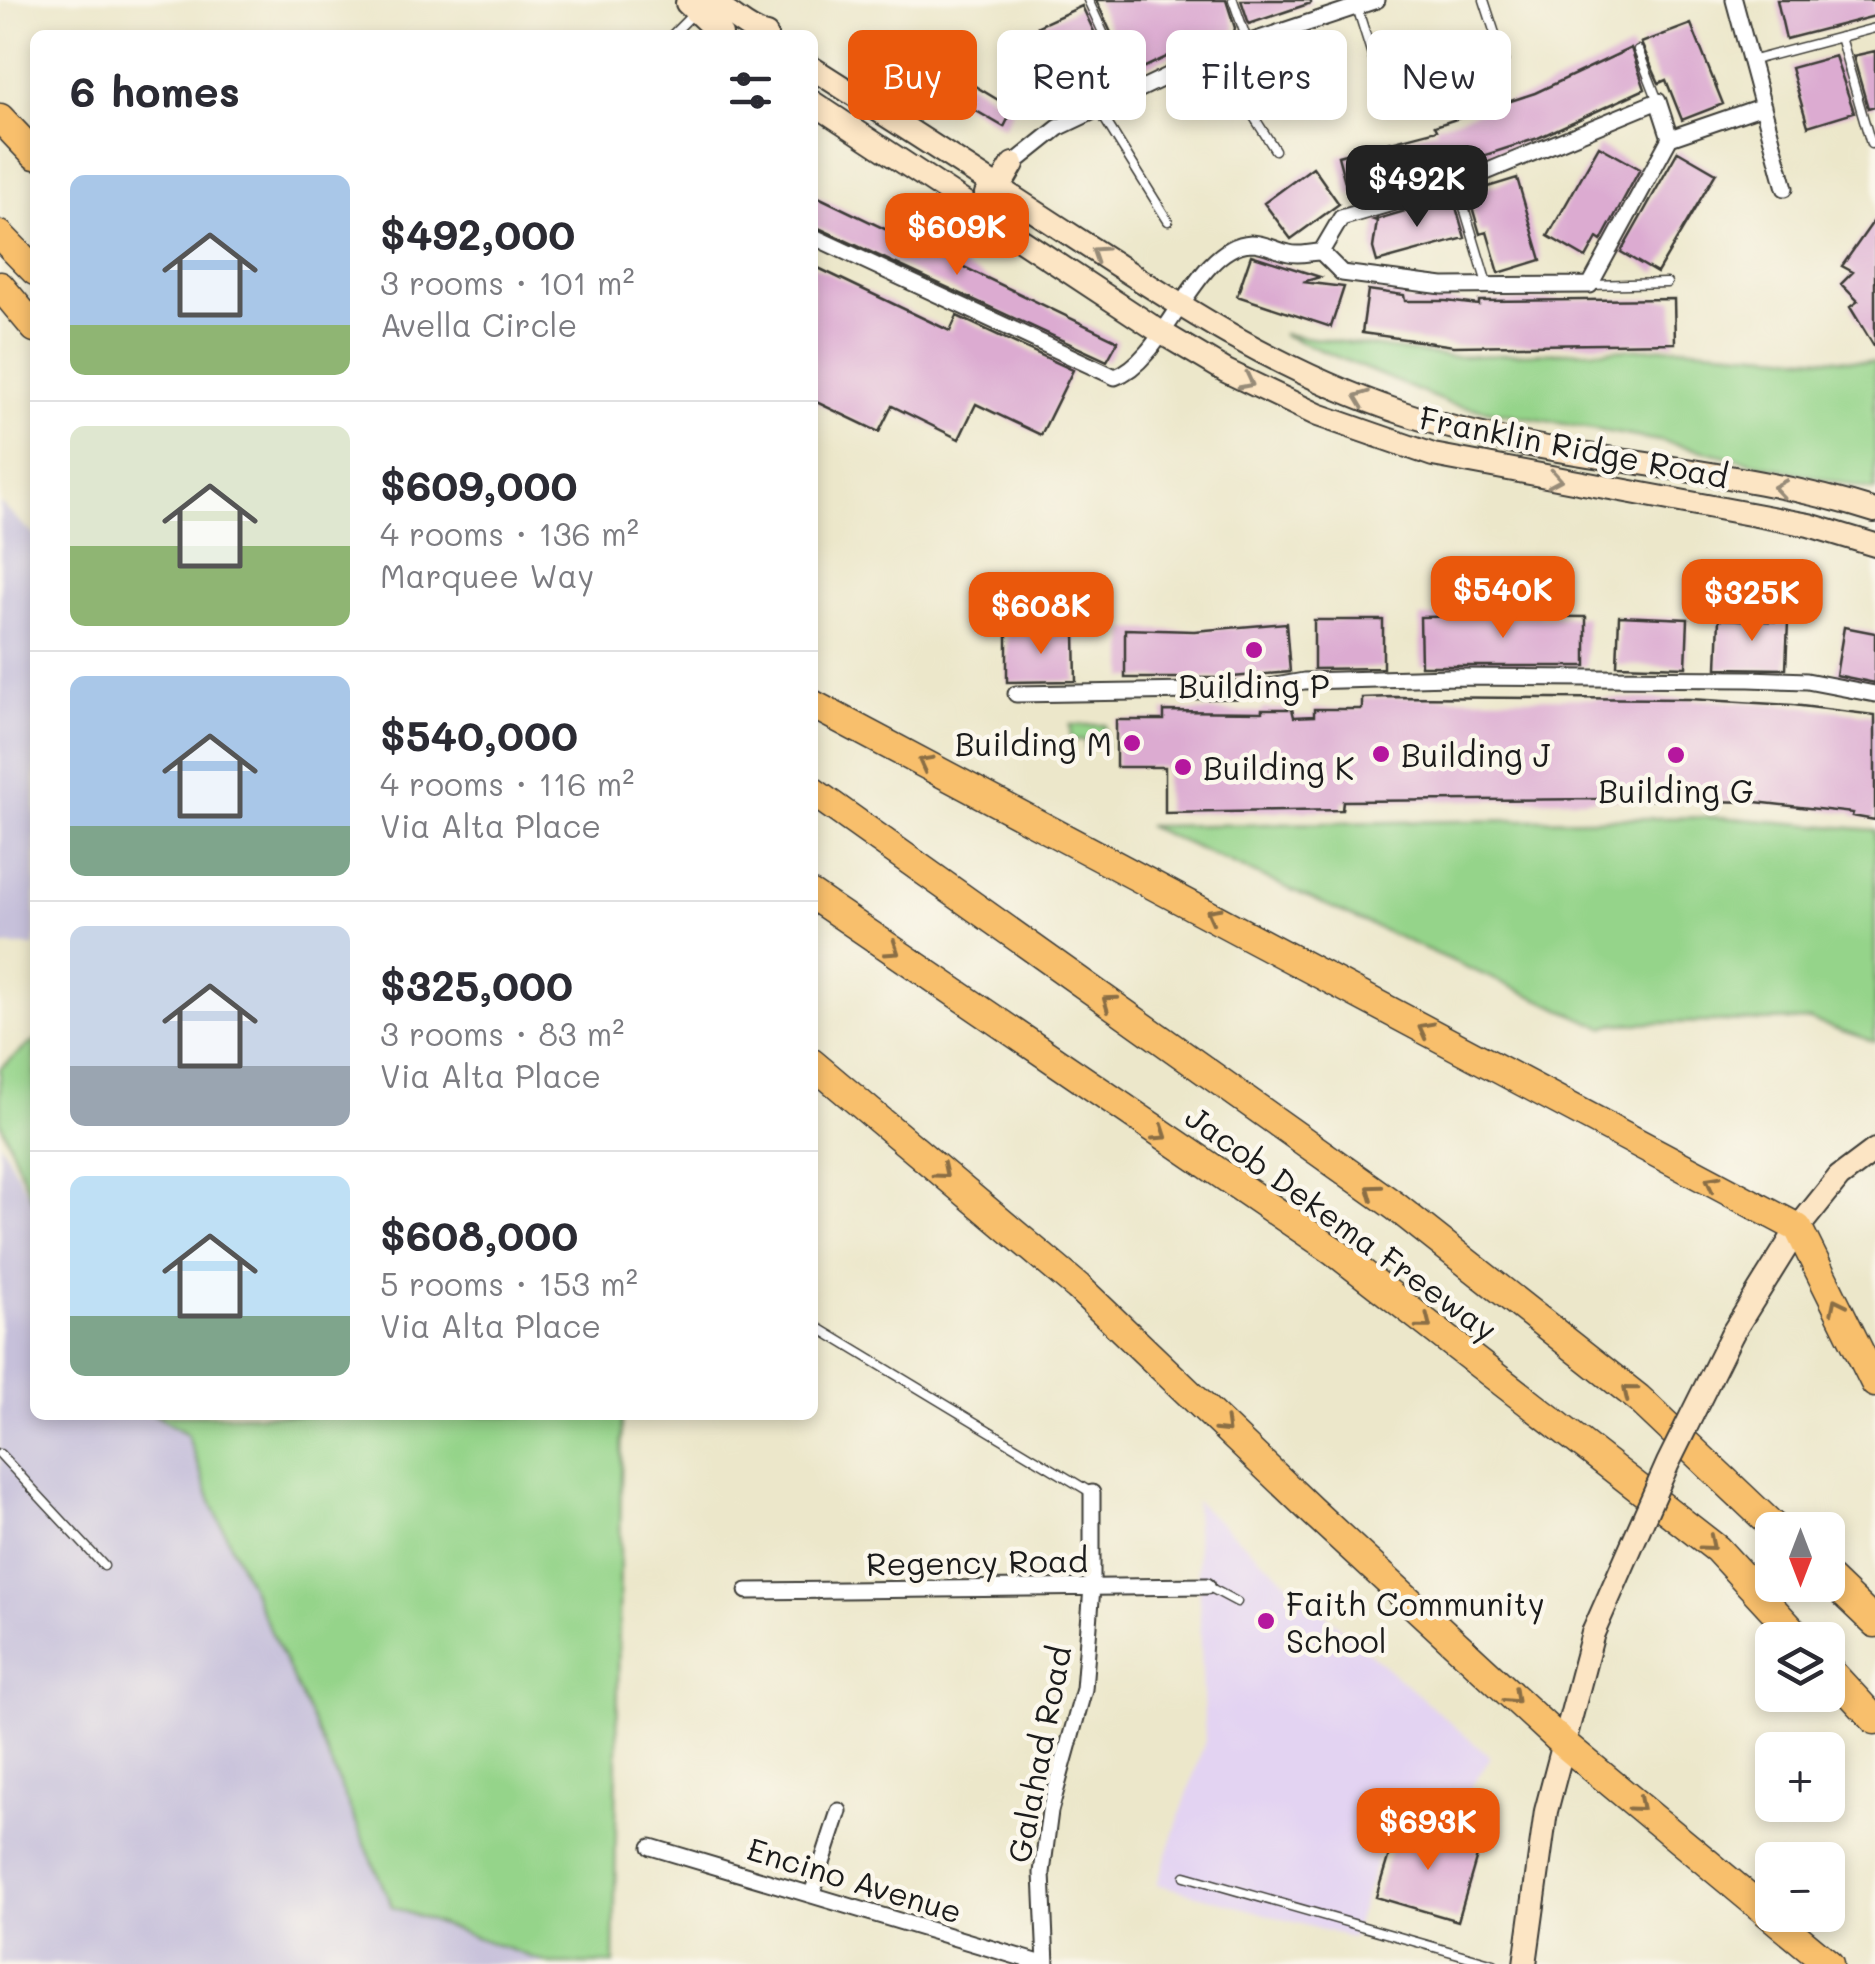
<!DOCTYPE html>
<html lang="en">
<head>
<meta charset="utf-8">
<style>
	:root { --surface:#fff; --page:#f2f2f3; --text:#2b2b33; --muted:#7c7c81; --line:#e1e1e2; --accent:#ea580c }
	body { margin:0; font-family:Mali,sans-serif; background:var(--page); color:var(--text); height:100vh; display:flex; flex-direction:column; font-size:38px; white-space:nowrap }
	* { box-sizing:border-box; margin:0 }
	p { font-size:32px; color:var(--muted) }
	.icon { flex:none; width:55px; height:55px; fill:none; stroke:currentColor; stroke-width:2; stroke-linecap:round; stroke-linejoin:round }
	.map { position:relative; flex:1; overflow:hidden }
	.details { position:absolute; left:30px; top:30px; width:788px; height:1390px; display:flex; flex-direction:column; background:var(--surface); border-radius:15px; box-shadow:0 5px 15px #0003 }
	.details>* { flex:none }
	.top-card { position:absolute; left:848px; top:30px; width:878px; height:90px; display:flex; gap:20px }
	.needle { width:65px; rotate:180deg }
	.fabs { position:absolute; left:1755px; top:1512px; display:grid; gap:20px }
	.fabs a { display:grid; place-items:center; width:90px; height:90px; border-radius:15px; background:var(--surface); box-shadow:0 5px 15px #0003; font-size:50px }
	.price { position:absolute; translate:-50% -85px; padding:0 22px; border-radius:20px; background:var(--accent); color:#fff; font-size:32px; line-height:65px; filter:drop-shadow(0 2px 5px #0008) }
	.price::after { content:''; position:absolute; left:50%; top:60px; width:30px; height:22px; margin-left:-15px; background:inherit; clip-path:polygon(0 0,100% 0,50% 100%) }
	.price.selected { background:#222; color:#fff }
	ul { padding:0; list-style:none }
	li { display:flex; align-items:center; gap:30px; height:250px; padding:0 40px }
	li+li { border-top:2px solid var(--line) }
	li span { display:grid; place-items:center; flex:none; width:280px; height:200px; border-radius:15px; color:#555 }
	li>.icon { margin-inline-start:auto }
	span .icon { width:120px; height:120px; fill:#fffc; stroke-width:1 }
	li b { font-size:42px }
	h2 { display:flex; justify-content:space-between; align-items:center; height:120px; padding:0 40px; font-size:42px }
	.tag { padding:0 35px; border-radius:15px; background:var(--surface); box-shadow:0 5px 15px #0003; font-size:35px; line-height:90px }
	.tag.selected { background:var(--accent); color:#fff }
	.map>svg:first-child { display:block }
</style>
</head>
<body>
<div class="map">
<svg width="1875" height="1964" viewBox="0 0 1875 1964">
	<rect width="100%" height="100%" fill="#fbf7ec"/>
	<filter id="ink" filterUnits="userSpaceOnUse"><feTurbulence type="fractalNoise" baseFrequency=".01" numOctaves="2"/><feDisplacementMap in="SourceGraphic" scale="20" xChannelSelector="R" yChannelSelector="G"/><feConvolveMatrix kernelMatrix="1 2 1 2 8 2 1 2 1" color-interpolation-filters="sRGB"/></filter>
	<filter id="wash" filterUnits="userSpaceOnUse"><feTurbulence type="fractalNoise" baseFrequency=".0048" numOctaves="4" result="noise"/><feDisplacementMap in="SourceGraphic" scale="40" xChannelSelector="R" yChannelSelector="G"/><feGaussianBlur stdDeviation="2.25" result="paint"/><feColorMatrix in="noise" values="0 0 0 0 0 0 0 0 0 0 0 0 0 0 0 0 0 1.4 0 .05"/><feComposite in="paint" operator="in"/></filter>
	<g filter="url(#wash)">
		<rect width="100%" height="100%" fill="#ece7ca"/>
		<path fill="#e3d3f2" d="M1195 1501 1490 1757 1448 1825 1395 1801 1352 1938 1157 1884 1205 1741Z"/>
		<path fill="#c6c0da" d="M0 503 35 536V946H0Z
			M0 1142 35 1206V1415H155L187 1434 212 1504 314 1725 392 1907 550 1964H0Z"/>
		<path fill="#95d48a" stroke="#587853" stroke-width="2.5" d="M1282 334 1451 357 1679 347 1875 362V491L1665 442 1450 404Z
			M1070 725H1105V747L1085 748V740H1071Z
			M1718 817 1875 830V1042L1810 1020 1615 1024 1604 1028 1147 826Z
			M35 1040V1206L0 1121V1068Z
			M155 1415H622L614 1964H550L392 1907 314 1725 212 1504 187 1434Z"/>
		<g id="blocks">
			<path fill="#dcabd1" d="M1096 0H1226L1235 28 1234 32 1188 47 1130 74Z
				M1241 0H1311V3L1249 24Z
				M1777 0H1875V16L1786 39Z
				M1082 6 1117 81 1073 102 1038 26Z
				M1691 24 1723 104 1682 120 1666 80 1659 83 1641 43Z
				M1631 48 1645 89 1538 138 1439 170 1441 177 1360 201 1358 191 1349 197 1338 156 1437 130 1435 126 1535 93Z
				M1875 51V106L1868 108 1853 56Z
				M1835 56 1854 112 1808 126 1791 68Z
				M965 80 1013 109 1004 127 954 98Z
				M1599 146 1640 169 1601 241 1597 238 1586 258 1548 236Z
				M1678 151 1716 173 1657 273 1621 252Z
				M1313 167 1339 204 1291 239 1264 203Z
				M1517 178 1541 260 1499 273 1487 232 1480 234 1468 193Z
				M812 194 1118 341 1107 361 812 225Z
				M1453 197 1465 238 1377 262 1373 248 1377 221 1374 220Z
				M1875 219V348L1850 307 1858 301 1841 284 1853 272 1842 266Z
				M1251 255 1320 277 1303 282 1344 287 1331 327 1237 296Z
				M812 265 950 331 957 316 1073 370 1041 435 976 404 959 439 892 406 879 432 812 400Z
				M1368 290 1404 295 1405 301H1446L1479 305V301L1674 299 1675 343 1454 346 1362 333Z
				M1489 616 1586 617V666H1421L1420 617Z
				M1619 616 1688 619 1686 667 1617 665Z
				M1719 619 1788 622 1786 669 1717 668Z
				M1314 620H1383V668L1314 669Z
				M1286 623 1290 672 1221 678H1125V629L1194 631Z
				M1844 627 1875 633V683L1836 675Z
				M1075 632 1076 681 1007 682V633Z
				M1392 697 1689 699 1793 705 1875 715V820L1852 816 1853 813 1755 802 1603 799 1343 801 1342 810 1165 813V767H1116V720H1164V711L1262 712V709H1292L1294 717 1314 716V709H1362V698Z
				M1398 1825 1479 1849 1458 1921 1376 1897Z"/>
		</g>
	</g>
	<g filter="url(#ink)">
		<use href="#blocks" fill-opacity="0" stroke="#3b3a36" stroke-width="2.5"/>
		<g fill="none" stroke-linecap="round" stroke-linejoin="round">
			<defs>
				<path id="lane" d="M1088 0 1131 93
					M1233 0 1248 43
					M1484 0 1504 61
					M1357 7 1388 106
					M672 35 692 15
					M1840 37 1871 144
					M1638 50 1658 101
					M1214 54 1275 150
					M1750 61 1875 28
					M1099 110 1168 221
					M1457 184 1488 287
					M1590 285 1667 283
					M812 1324 1092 1493
					M0 1454 104 1566
					M1207 1586 1237 1602
					M1185 1876 1494 1964"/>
				<path id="street" d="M1734 0 1785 188
					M1658 101 1670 138 1590 285 1443 286 1342 273 1321 252 1341 218 1457 184Z
					M1670 138 1763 106
					M1013 164 1058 128 1214 54 1377 0
					M812 236 1115 377C1166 360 1194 246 1251 243 1265 243 1277 251 1289 253 1299 256 1310 252 1321 252
					M1016 694 1252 690 1304 681 1450 677 1749 679 1807 681 1875 694
					M747 1591 1207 1586
					M651 1847 1043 1964
					M812 1894 839 1811
					M1046 1964 1042 1873 1050 1811 1084 1689 1092 1587V1493"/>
				<path id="secondary" d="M687 3 721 35
					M695 11 706 4C730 8 743 30 766 35
					M812 68C902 125 991 183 1080 241 1184 309 1281 372 1400 412 1554 464 1721 462 1875 511
					M812 102 1162 333 1226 371 1318 415 1433 455 1809 525 1875 545
					M986 194 999 188 1013 164
					M1732 1334 1798 1228 1839 1177 1875 1150
					M1525 1964 1546 1811 1593 1633"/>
				<path id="highway" d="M0 118 35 155
					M0 235 35 271
					M0 286 35 328
					M812 704 1798 1228 1875 1383
					M812 791 1395 1206 1638 1398 1777 1530
					M812 895 1334 1251 1717 1549 1801 1640
					M812 1063 1078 1287 1310 1509 1563 1743 1829 1964
					M1828 1578 1875 1623
					M1828 1669 1875 1720"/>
			</defs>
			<use href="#lane" stroke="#3b3a36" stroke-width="11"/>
			<use href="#street" stroke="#3b3a36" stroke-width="19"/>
			<use href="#secondary" stroke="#3b3a36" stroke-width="26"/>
			<use href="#highway" stroke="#3b3a36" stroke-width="31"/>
			<use href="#lane" stroke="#fff" stroke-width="8"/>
			<use href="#street" stroke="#fff" stroke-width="15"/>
			<use href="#secondary" stroke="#fce5c4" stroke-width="22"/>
			<use href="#highway" stroke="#f8bf6c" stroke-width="28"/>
			<defs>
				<path id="secondary-bridge" d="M1593 1633 1668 1463 1732 1334"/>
			</defs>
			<use href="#secondary-bridge" stroke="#3b3a36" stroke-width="26" stroke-linecap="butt"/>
			<use href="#secondary-bridge" stroke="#fce5c4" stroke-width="22"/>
		</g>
		<defs><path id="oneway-chevron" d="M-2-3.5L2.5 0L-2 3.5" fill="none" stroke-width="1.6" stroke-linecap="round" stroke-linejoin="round" transform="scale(2.5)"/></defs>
		<g stroke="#978b78">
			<use href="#oneway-chevron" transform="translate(1098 253) rotate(-147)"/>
			<use href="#oneway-chevron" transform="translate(1247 382) rotate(27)"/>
			<use href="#oneway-chevron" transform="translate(1361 398) rotate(-159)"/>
			<use href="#oneway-chevron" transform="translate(1555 479) rotate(10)"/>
			<use href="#oneway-chevron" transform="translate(1780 488) rotate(-171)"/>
		</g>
		<g stroke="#8a6e44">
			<use href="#oneway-chevron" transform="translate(925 763) rotate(-152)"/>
			<use href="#oneway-chevron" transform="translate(1213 914) rotate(-152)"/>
			<use href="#oneway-chevron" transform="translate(893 950) rotate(34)"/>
			<use href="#oneway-chevron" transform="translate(1109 1002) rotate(-144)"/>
			<use href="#oneway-chevron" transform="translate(1425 1029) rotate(-152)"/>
			<use href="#oneway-chevron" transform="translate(1161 1134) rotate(34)"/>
			<use href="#oneway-chevron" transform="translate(942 1172) rotate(40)"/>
			<use href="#oneway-chevron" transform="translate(1712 1182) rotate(-152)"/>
			<use href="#oneway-chevron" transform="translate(1373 1191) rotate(-144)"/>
			<use href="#oneway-chevron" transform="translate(1837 1305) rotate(-116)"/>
			<use href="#oneway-chevron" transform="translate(1425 1323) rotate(38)"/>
			<use href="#oneway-chevron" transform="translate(1629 1392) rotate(-141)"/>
			<use href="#oneway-chevron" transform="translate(1224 1427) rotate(44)"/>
			<use href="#oneway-chevron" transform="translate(1709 1544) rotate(40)"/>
			<use href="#oneway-chevron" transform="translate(1513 1697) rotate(43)"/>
			<use href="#oneway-chevron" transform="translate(1638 1805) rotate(40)"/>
		</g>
	</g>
	<g fill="#b5179e" stroke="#fbf7ec" stroke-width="4">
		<circle cx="1254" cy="650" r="10"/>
		<circle cx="1132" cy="743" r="10"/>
		<circle cx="1381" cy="754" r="10"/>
		<circle cx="1676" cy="755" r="10"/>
		<circle cx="1183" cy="767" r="10"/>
		<circle cx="1266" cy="1621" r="10"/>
	</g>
	<g text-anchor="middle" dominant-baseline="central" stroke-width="9" stroke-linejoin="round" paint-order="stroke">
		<g font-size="32" fill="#1c1c1c" stroke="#fbf7ec">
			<text transform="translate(1574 446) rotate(11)">Franklin Ridge Road</text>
			<text transform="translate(1342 1222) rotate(36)">Jacob Dekema Freeway</text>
			<text transform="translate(977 1561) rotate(-1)">Regency Road</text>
			<text transform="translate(1038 1754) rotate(-79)">Galahad Road</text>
			<text transform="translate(855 1879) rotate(17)">Encino Avenue</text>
		</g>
		<g font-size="32" fill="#1c1c1c" stroke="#fbf7ec" text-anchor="start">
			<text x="1254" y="685" text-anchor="middle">Building P</text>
			<text x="1112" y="743" text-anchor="end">Building M</text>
			<text x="1401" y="754">Building J</text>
			<text x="1203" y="767">Building K</text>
			<text x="1676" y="790" text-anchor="middle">Building G</text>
			<text x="1286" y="1603">Faith Community<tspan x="1286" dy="37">School</tspan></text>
		</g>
	</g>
</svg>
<div class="fabs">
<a><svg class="needle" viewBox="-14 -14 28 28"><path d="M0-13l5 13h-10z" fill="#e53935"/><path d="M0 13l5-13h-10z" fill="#7c7c81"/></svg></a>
<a><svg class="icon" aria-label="layers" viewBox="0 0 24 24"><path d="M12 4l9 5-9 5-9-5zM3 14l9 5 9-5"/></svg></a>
<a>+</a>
<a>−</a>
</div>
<b class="price selected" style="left:1417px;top:230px">$492K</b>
<b class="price" style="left:957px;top:278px">$609K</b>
<b class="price" style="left:1503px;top:641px">$540K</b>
<b class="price" style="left:1752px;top:644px">$325K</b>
<b class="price" style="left:1041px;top:657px">$608K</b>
<b class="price" style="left:1428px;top:1873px">$693K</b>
<div class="top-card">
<a class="tag selected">Buy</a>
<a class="tag">Rent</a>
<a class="tag">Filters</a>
<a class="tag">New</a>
</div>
<section class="details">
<h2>6 homes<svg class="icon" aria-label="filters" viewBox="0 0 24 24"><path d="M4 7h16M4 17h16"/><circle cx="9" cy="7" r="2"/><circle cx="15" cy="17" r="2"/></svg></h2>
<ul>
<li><span style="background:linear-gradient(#a9c7e8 75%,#8fb573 0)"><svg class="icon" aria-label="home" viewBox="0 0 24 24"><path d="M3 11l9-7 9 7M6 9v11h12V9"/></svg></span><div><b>$492,000</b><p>3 rooms · 101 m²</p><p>Avella Circle</p></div></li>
<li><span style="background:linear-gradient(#dfe7d0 60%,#8fb573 0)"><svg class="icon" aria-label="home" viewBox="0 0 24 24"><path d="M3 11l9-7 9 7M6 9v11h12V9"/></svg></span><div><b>$609,000</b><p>4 rooms · 136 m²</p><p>Marquee Way</p></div></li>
<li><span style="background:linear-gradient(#a9c7e8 75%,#7fa58c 0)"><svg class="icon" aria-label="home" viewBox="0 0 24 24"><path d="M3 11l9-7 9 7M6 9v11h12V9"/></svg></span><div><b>$540,000</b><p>4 rooms · 116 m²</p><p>Via Alta Place</p></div></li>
<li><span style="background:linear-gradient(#c9d6e8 70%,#9aa5b1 0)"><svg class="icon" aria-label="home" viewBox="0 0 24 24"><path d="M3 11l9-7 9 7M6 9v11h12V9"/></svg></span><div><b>$325,000</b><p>3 rooms · 83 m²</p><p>Via Alta Place</p></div></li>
<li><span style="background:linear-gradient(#bfe0f5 70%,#7fa58c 0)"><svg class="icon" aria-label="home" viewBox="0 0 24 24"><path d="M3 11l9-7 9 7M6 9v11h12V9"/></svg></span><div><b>$608,000</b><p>5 rooms · 153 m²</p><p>Via Alta Place</p></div></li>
</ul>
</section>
</div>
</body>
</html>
